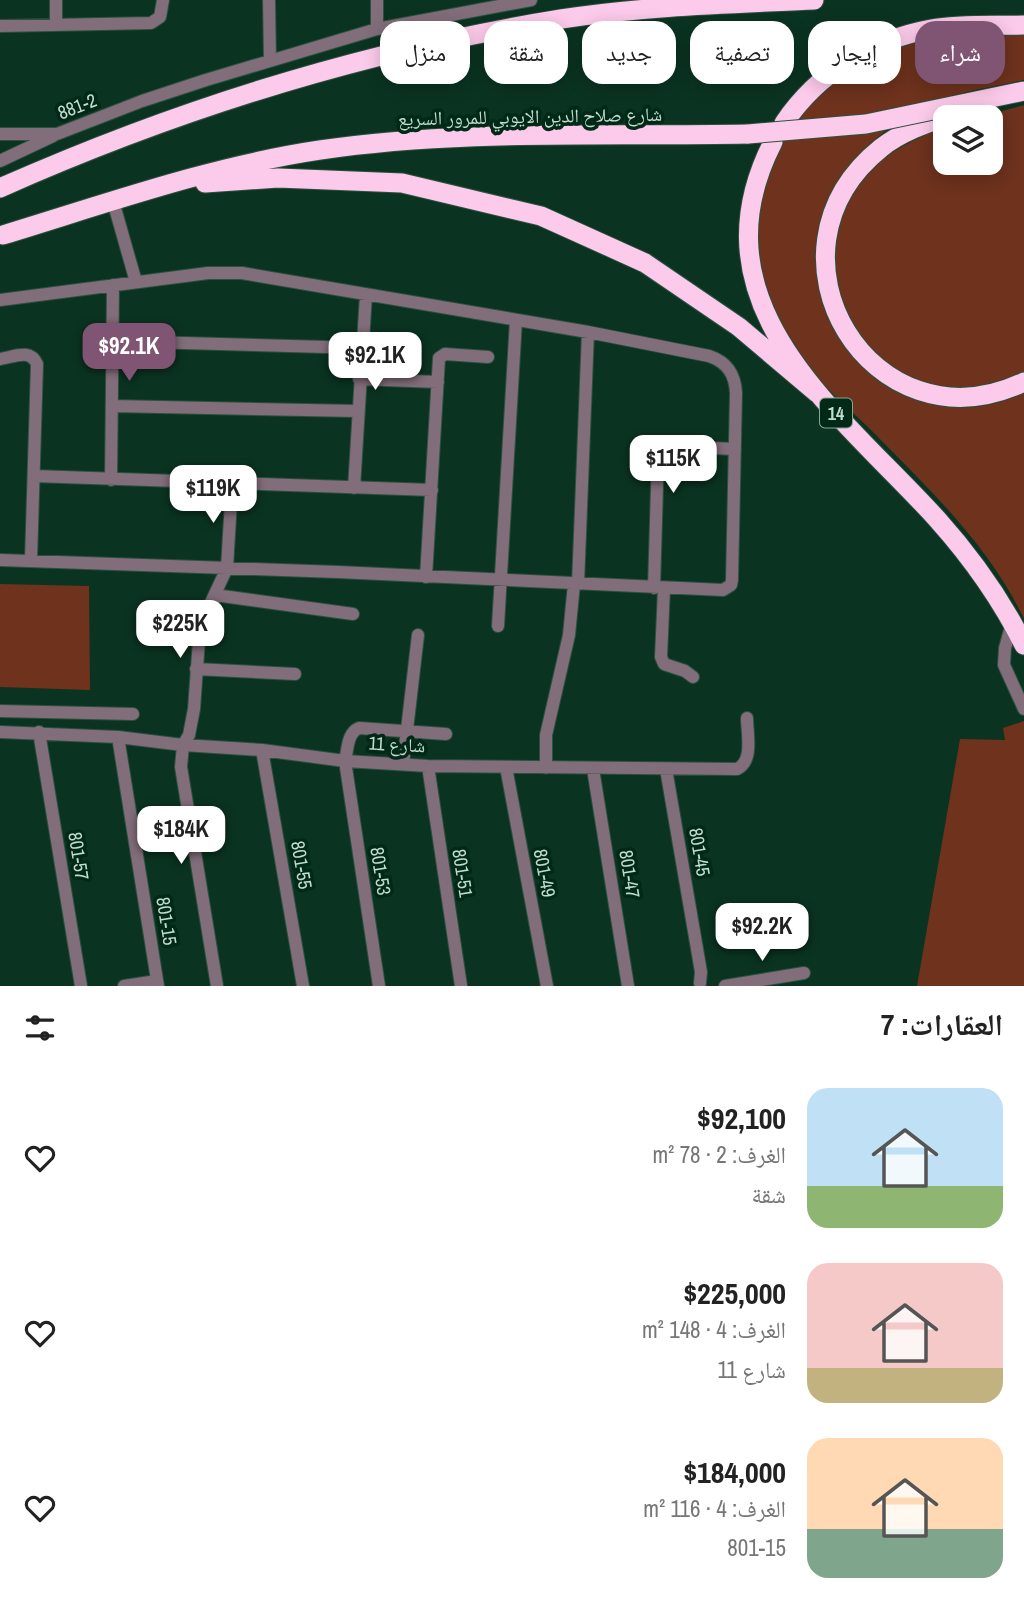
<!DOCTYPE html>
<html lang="ar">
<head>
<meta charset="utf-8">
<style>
	:root { --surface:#fff; --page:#f2f2f2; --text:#222; --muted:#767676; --accent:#805473 }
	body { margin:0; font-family:"Archivo Narrow","Noto Naskh Arabic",sans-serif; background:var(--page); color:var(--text); direction:rtl; height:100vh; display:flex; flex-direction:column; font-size:26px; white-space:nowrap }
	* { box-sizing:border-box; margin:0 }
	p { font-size:23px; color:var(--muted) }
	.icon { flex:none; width:38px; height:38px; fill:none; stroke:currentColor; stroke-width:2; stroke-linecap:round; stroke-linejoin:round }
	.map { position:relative; height:986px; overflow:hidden; direction:ltr }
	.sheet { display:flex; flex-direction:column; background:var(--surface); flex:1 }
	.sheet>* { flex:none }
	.hud { position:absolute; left:21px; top:21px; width:984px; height:63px; direction:rtl; display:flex; gap:14px }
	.fabs { position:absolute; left:933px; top:105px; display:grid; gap:14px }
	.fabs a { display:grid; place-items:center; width:70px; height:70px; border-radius:14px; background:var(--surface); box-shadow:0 4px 18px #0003; font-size:35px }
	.price { position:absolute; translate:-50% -60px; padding:0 16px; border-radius:14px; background:#fff; color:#222; font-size:23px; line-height:46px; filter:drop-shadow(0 2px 4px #0008) }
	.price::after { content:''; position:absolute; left:50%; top:42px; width:21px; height:16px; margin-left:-10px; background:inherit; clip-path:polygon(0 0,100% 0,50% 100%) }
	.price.current { background:var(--accent); color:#fff }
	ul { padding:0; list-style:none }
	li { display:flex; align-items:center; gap:21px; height:175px; padding:0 21px }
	li span { display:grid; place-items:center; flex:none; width:196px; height:140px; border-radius:21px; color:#555 }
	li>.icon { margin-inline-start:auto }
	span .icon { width:84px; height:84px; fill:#fffc; stroke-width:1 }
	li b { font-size:30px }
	h2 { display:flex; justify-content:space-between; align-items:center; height:84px; padding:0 21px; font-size:30px }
	.tag { padding:0 24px; border-radius:21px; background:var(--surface); box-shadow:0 4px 18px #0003; font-size:24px; line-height:63px }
	.tag.current { background:var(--accent); color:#fff }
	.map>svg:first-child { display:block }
</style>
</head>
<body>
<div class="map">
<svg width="1024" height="986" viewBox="0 0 1024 986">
	<rect width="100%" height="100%" fill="#0b3321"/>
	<path fill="#6e321d" d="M1024 34V80C994 87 953 93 926 104 909 110 884 132 870 144 786 222 804 350 912 396 949 412 988 411 1024 392V619C989 545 928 488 872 431 853 412 832 395 815 375 754 304 740 219 785 135 811 85 865 53 918 40 950 32 991 35 1024 34Z
		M1024 105V373C1000 380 976 390 951 388 883 383 836 326 833 259 832 249 837 238 839 228 841 220 842 210 845 202 865 162 905 143 945 127V163H990V117H980Z
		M0 584 89 586 90 690 0 687Z
		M1024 721V986H917L960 739 1005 740 1003 728Z"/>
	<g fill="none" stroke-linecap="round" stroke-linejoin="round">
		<defs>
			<path id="minor" d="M56 0V25
				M269 0 270 61
				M377 0V29
				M0 26 151 23 160 17 163 0
				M0 134H57L142 101 206 80 377 29 531 0
				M0 161 53 136
				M113 201 136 282
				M0 300 208 273H242L588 332 709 356C727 362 735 374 736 393L732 580 731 585 723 590 338 572 0 560
				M112 341 362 348
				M0 359C14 357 30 348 37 364L31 560
				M359 379 438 382
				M112 406 357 411
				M34 476 432 490
				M111 480 113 285
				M354 488 366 294
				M426 577 439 358 445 354 488 357
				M578 584 588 332
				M654 588 658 453 666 446 735 449
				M664 588 661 657 664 664 685 671 693 677
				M215 595 353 614
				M1012 623 1005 648 1004 665 1024 709
				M498 626 516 320
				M196 669 295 674
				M0 711 133 714
				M0 732 118 737 183 745 262 750 345 761 428 766 737 769C754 761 747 734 747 718
				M39 732 81 986
				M118 737 158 986
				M262 750 303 986
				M403 764 418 635
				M428 766 461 986
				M506 767 547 986
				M546 768V735L569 635 574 584
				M593 769 628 986
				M666 769 701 972 700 983
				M124 986 157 981
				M217 986 181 767 183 745 189 735 194 709 200 626 227 568 232 484
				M379 986 345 761C348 749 347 733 359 728L446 734
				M725 986 804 973"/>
			<path id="highway" d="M968 109C938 120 906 128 881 148 750 253 872 454 1024 382
				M784 123C818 73 871 40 931 29 962 24 993 26 1024 25
				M773 142C689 306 840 412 937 519 971 557 1001 599 1024 645
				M205 183 278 178 402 183 541 216 645 263 739 327 817 393
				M0 188C178 109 368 50 561 19 645 6 730 4 814 0
				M3 235C108 203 212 166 320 150 462 129 605 137 748 134"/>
		</defs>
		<use href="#minor" stroke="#2c5140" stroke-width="14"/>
		<use href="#highway" stroke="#2c5140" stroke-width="21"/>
		<use href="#minor" stroke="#826d7a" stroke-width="12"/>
		<use href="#highway" stroke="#fccaea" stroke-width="19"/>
		<defs>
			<path id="highway-bridge" d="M748 134 866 124 1024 91"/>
		</defs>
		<use href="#highway-bridge" stroke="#2c5140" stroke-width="21" stroke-linecap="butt"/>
		<use href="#highway-bridge" stroke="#fccaea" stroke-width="19"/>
	</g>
	<g text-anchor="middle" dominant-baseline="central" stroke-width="7" stroke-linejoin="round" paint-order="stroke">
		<rect fill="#002917" stroke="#87a696" stroke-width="2" x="820" y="398.5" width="32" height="29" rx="5"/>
		<g font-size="18" font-weight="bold" fill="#c1dbcc">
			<text x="836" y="413">14</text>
		</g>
		<g font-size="19" fill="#c1dbcc" stroke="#002917">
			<text transform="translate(77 106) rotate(-21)">881-2</text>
			<text transform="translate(530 116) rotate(-1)">شارع صلاح الدين الايوبي للمرور السريع</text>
			<text transform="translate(397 744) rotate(3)">شارع 11</text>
			<text transform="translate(700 852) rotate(80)">801-45</text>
			<text transform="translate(79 856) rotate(81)">801-57</text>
			<text transform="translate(302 865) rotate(80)">801-55</text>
			<text transform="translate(381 871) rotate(81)">801-53</text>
			<text transform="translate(463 873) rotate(81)">801-51</text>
			<text transform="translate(545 873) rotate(79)">801-49</text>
			<text transform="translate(630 874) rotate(81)">801-47</text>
			<text transform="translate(167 921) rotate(81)">801-15</text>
		</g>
	</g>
</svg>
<div class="fabs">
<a><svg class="icon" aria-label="layers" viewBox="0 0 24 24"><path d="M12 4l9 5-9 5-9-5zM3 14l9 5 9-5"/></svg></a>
</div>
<b class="price current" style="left:129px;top:383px">$92.1K</b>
<b class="price" style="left:375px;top:392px">$92.1K</b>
<b class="price" style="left:673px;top:495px">$115K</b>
<b class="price" style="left:213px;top:525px">$119K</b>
<b class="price" style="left:180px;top:660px">$225K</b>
<b class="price" style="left:181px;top:866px">$184K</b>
<b class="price" style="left:762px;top:963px">$92.2K</b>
<div class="hud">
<a class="tag current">شراء</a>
<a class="tag">إيجار</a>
<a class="tag">تصفية</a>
<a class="tag">جديد</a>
<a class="tag">شقة</a>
<a class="tag">منزل</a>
</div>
</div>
<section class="sheet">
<h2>العقارات: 7<svg class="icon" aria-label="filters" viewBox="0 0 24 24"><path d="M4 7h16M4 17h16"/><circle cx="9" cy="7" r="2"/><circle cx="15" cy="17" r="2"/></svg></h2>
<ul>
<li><span style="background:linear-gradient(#bfe0f5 70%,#8fb573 0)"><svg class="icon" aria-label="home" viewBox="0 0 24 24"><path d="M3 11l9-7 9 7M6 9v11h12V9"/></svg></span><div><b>$92,100</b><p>الغرف: 2 · 78 m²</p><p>شقة</p></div><svg class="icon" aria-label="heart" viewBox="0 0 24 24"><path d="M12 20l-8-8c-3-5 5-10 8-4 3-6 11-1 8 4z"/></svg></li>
<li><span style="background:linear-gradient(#f6c9c9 75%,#c2b280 0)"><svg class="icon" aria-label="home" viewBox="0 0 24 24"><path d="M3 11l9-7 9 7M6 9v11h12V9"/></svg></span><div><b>$225,000</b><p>الغرف: 4 · 148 m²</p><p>شارع 11</p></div><svg class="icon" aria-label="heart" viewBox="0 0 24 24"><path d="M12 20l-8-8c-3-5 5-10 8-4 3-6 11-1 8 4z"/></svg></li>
<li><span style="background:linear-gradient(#ffd9b3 65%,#7fa58c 0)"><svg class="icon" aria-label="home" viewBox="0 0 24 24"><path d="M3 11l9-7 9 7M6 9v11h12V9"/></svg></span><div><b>$184,000</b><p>الغرف: 4 · 116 m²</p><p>801-15</p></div><svg class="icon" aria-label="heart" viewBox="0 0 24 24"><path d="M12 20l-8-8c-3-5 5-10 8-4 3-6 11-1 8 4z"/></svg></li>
</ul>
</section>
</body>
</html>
